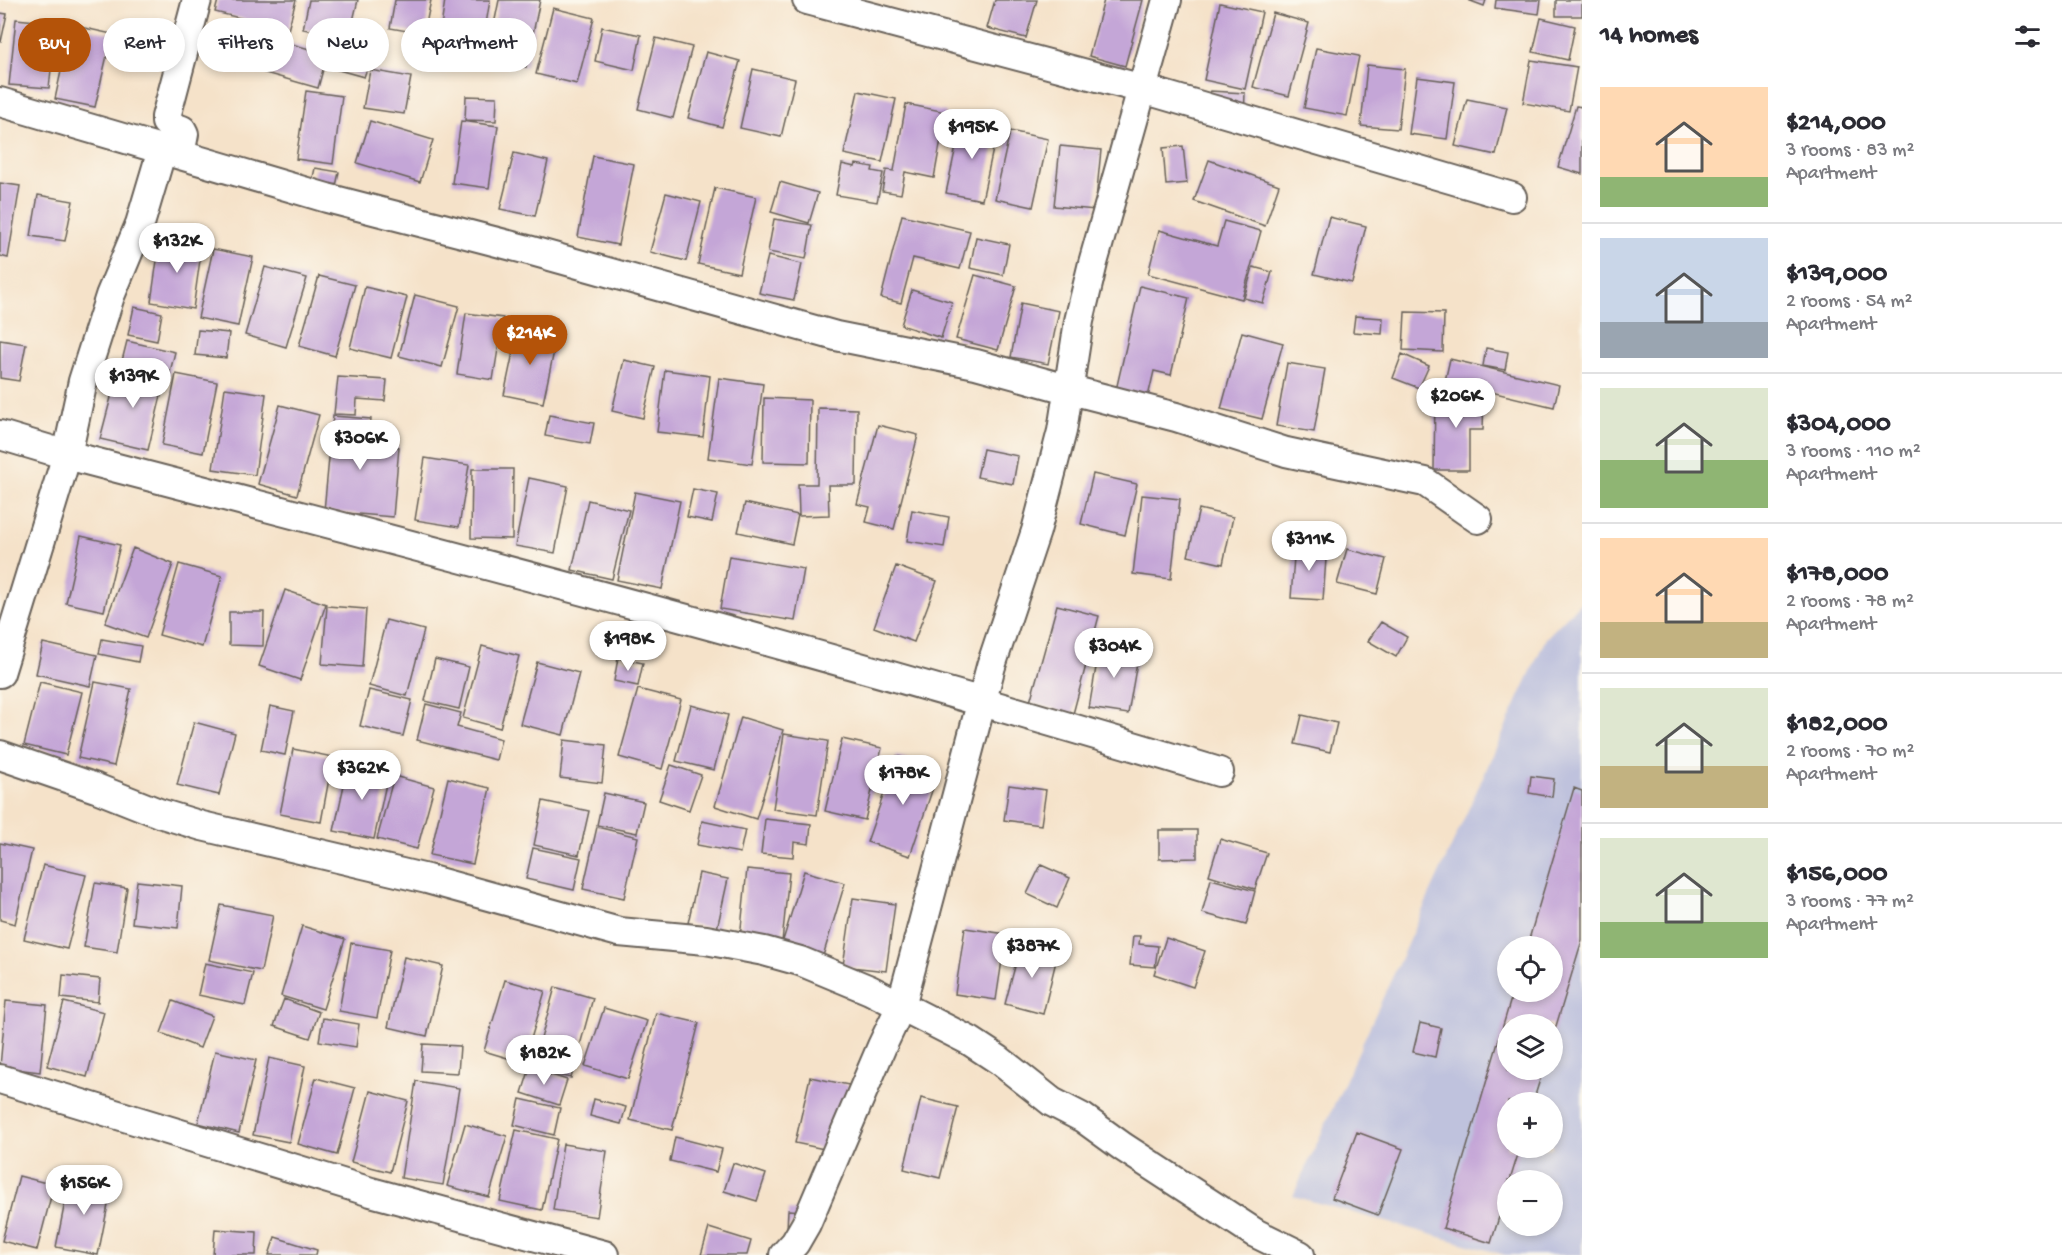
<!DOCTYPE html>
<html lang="en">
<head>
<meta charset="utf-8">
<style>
	:root { --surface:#fff; --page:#f2f2f3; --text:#2b2b33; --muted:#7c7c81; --line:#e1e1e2; --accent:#b45309 }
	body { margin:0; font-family:"Gochi Hand",sans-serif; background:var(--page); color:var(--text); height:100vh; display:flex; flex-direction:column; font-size:22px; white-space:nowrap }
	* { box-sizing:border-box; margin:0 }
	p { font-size:20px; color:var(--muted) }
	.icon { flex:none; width:33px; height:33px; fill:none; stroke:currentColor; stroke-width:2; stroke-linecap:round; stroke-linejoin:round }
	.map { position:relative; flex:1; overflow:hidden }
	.sheet { display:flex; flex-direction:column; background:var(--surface); width:480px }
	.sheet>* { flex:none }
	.guide { position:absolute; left:18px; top:18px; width:570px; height:54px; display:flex; gap:12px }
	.fabs { position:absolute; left:1497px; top:936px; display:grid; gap:12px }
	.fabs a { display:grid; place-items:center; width:66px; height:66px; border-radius:50%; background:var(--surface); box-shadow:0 3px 9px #0003; font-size:30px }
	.price { position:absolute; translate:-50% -51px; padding:0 14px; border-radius:21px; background:#fff; color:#222; font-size:20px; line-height:39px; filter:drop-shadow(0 2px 3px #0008) }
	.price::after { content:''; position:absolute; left:50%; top:36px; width:18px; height:14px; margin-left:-9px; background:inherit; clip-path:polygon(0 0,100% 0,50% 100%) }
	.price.selected { background:var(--accent); color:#fff }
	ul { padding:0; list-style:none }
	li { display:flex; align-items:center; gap:18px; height:150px; padding:0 18px }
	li+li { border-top:2px solid var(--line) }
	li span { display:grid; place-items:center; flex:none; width:168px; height:120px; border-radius:0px; color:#555 }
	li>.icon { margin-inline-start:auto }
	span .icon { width:72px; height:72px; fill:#fffc; stroke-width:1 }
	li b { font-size:26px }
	h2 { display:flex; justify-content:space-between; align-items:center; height:72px; padding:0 18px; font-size:26px }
	.tag { padding:0 21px; border-radius:27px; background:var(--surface); box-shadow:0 3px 9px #0003; font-size:21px; line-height:54px }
	.tag.selected { background:var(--accent); color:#fff }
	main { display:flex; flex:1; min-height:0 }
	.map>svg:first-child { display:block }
</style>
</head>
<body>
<main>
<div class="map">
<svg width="1582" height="1255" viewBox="0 0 1582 1255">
	<rect width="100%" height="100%" fill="#fbf7ec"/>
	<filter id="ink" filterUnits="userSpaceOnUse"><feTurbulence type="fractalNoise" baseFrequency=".0167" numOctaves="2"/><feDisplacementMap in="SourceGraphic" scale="12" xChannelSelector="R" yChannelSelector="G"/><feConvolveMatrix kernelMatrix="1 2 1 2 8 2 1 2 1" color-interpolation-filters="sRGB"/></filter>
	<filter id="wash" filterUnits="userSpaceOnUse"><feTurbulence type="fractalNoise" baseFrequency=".008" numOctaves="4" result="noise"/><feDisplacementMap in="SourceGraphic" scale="24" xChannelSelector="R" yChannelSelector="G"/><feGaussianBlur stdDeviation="1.35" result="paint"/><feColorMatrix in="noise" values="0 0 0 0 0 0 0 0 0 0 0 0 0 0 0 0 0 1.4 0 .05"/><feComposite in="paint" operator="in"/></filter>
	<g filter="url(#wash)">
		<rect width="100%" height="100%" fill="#f5e2c9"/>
		<path fill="#bfc2dd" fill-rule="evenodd" d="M1582 601V1255H1505L1293 1196 1546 638ZM1508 946H1552V992H1508ZM1508 1024H1552V1070H1508ZM1508 1102H1552V1148H1508ZM1508 1180H1552V1226H1508Z"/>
		<g id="blocks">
			<path fill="#c4a6d7" d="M218 0H296L288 30 215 12Z
				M309 0H358L349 38 303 29Z
				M395 0H431L424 34 390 28Z
				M445 0H490L481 54 438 47Z
				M499 0H540L526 67 487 59Z
				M995 0H1037L1026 38 987 28Z
				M1104 0H1143L1125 66 1089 56Z
				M1468 0H1486L1484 6Z
				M1496 0H1541L1539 14 1495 8Z
				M1556 0H1582V16H1556Z
				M1220 3 1262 12 1245 89 1204 80Z
				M553 8 594 18 577 84 536 74Z
				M0 13 7 14 1 42H0Z
				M1273 13 1309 23 1289 96 1253 87Z
				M1541 18 1575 26 1568 60 1533 52Z
				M16 19 56 23 49 88 9 85Z
				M219 23 368 66 364 77 324 66 318 88 209 57Z
				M71 25 112 34 95 107 55 99Z
				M602 27 641 35 634 70 595 61Z
				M656 38 692 47 673 118 638 109Z
				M1316 48 1359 56 1347 116 1304 108Z
				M706 52 740 61 722 127 688 118Z
				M1531 60 1577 67 1569 111 1523 103Z
				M1367 65 1405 69 1398 129 1361 126Z
				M753 69 795 79 781 137 740 128Z
				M370 70 411 77 404 114 363 108Z
				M1417 77 1455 82 1447 139 1409 134Z
				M306 91 342 96 333 164 296 159Z
				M858 91 896 99 882 162 844 154Z
				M1210 91 1245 93 1244 117 1208 115Z
				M466 96 497 97 496 121 465 120Z
				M1467 99 1507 107 1496 155 1455 146Z
				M906 104 946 112 934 178 905 172 901 194 882 191 886 170 894 171Z
				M1576 106 1582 107V174L1558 167Z
				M962 119 998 126 982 200 946 193Z
				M370 121 433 140 420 182 357 163Z
				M461 121 498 126 489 188 452 183Z
				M1010 131 1048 139 1033 207 995 199Z
				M1060 146 1101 150 1095 210 1054 206Z
				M1183 146 1187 183 1166 185 1163 148Z
				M514 153 548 161 535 216 500 209Z
				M593 156 634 164 618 245 578 237Z
				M1209 160 1279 185 1265 226 1194 201Z
				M842 164 855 167 856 164 873 167 872 171 883 173 877 202 836 195Z
				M315 168 339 172 334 196 310 191Z
				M780 182 818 193 809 223 771 212Z
				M0 183 20 186 8 258 0 256Z
				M715 188 756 197 739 273 698 264Z
				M666 193 701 202 686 261 650 252Z
				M38 195 73 201 65 241 31 236Z
				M902 215 970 231 960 269 913 258 901 303 881 298Z
				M1329 217 1366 226 1352 283 1314 274Z
				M774 219 812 225 806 259 768 252Z
				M1224 221 1261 231 1242 299 1148 274 1159 230 1217 246Z
				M976 237 1009 244 1003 275 970 268Z
				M160 240 202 246 193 309 151 302Z
				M213 249 253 257 238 326 198 318Z
				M768 256 802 264 794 300 759 293Z
				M265 267 307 278 286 347 245 335Z
				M1253 267 1272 272 1263 303 1244 298Z
				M975 275 1016 286 998 350 956 339Z
				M319 276 355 285 335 356 299 346Z
				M1140 286 1189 298 1171 375 1154 371 1148 397 1116 390Z
				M365 287 407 297 391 358 350 348Z
				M912 290 952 302 941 338 901 325Z
				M415 295 459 306 442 367 399 356Z
				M1021 303 1059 311 1048 364 1011 357Z
				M134 307 162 313 157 341 128 335Z
				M1405 312 1444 313 1443 352 1403 350Z
				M466 313 503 318 493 380 457 374Z
				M1355 316 1383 318 1382 334 1353 332Z
				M518 329 557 337 543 403 504 395Z
				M198 330 229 333 226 358 195 355Z
				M1242 332 1283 343 1262 419 1221 409Z
				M0 340 26 344 19 381 0 378Z
				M127 341 175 352 169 376 121 365Z
				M1486 348 1508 352 1505 370 1483 366Z
				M1402 354 1429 366 1419 388 1393 378Z
				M1450 359 1559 385 1554 407 1445 381Z
				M624 360 655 367 643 418 612 411Z
				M1287 363 1325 369 1314 432 1276 426Z
				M119 367 165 379 148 450 100 439Z
				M665 370 710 376 703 437 657 432Z
				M176 374 217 382 203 453 162 445Z
				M338 377 387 380 385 401 357 399 356 415 334 414Z
				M719 378 763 384 752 464 708 458Z
				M225 388 266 394 255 475 213 469Z
				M1435 395H1484L1483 430H1469V470H1434Z
				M764 398 810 400 809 463 763 462Z
				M280 405 319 415 297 495 258 484Z
				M818 408 857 409 856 485H828L829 515 799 516 798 484H817Z
				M549 415 594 423 590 444 545 436Z
				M333 416 371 419 368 444 399 447 393 517 324 511Z
				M878 425 918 435 894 529 866 522 870 507 857 504Z
				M983 449 1018 456 1013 484 977 477Z
				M425 458 469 465 459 527 415 520Z
				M472 469H513L512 539 471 538Z
				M1093 474 1137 484 1125 535 1081 524Z
				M529 478 568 486 555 553 515 546Z
				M693 489 718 494 712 522 687 517Z
				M635 492 680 501 662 589 617 580Z
				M1142 495 1180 499 1171 579 1133 574Z
				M588 500 629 510 612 579 572 570Z
				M745 503 798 515 792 544 738 532Z
				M1199 509 1233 517 1223 564 1188 556Z
				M912 510 949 517 944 547 907 541Z
				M81 536 120 545 104 611 66 603Z
				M1295 543 1327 545 1323 600 1291 598Z
				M133 548 173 564 146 638 105 623Z
				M1347 549 1386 559 1377 594 1337 584Z
				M729 556 804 569 795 621 720 609Z
				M179 564 222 576 202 647 159 635Z
				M896 566 937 581 914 642 874 627Z
				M285 590 326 604 300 680 259 666Z
				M1057 605 1099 616 1073 714 1030 702Z
				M327 606 366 609 362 667 322 664Z
				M229 612H264L263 646 229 645Z
				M386 620 424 630 407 696 369 686Z
				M1381 622 1407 637 1396 657 1368 641Z
				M102 639 141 646 138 662 99 654Z
				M43 643 97 655 90 686 36 674Z
				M1100 644 1139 651 1128 714 1089 708Z
				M482 646 519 656 500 728 463 718Z
				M618 658 643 663 638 686 614 681Z
				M435 659 469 667 459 709 425 701Z
				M537 662 579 673 563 735 520 724Z
				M40 682 82 692 66 755 24 745Z
				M95 682 131 689 114 766 78 758Z
				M638 689 681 700 662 769 619 757Z
				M369 690 412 700 403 736 360 726Z
				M426 704 461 713 457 727 501 739 496 760 417 740Z
				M691 705 728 715 714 770 676 761Z
				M270 706 294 711 285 755 261 750Z
				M1302 715 1337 723 1330 752 1295 744Z
				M741 717 783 730 756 819 715 806Z
				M194 722 235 733 219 795 177 785Z
				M784 734 828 741 817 815 773 809Z
				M842 739 882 748 865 820 825 811Z
				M564 740 606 745 602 783 560 778Z
				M293 749 333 757 321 822 280 814Z
				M897 756 939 770 910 856 867 842Z
				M349 762 389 770 374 839 334 831Z
				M671 765 701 775 689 810 659 800Z
				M394 776 434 787 417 849 377 839Z
				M1531 776 1554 779 1552 797 1529 793Z
				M448 778 490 788 473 864 430 855Z
				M1009 785 1046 790 1041 825 1004 820Z
				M1574 788 1582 791V940L1553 1036 1552 1024H1508V1070H1543L1533 1102H1508V1148H1520L1510 1180H1508V1188L1491 1243 1443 1228 1513 992H1552V946H1527Z
				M604 793 644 802 637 833 597 825Z
				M543 801 589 811 579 855 534 845Z
				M765 819 811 824 809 844 794 842 793 857 761 854Z
				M702 821 745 830 740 853 697 845Z
				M597 827 638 837 624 898 583 889Z
				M1159 830H1197V858L1159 859Z
				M1220 839 1267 853 1255 889 1209 875Z
				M0 843 32 850 15 924 0 920Z
				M533 848 581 858 574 890 526 879Z
				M43 865 86 875 67 949 24 939Z
				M1041 865 1070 878 1057 908 1027 894Z
				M747 869 789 873 782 942 740 938Z
				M804 871 845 883 823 956 782 944Z
				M699 873 728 879 717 929 688 923Z
				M1211 879 1255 891 1246 925 1202 913Z
				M137 881 182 886 178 928 132 923Z
				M95 883 127 888 117 952 84 947Z
				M853 898 895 904 886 971 843 966Z
				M221 905 273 915 261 971 209 960Z
				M302 926 345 939 323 1009 281 996Z
				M965 928 1006 934 996 1000 955 994Z
				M1133 936H1140L1139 944 1158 946 1155 967 1130 965Z
				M1166 938 1205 951 1193 987 1154 974Z
				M351 943 390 950 377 1018 339 1011Z
				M1021 944 1058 953 1043 1014 1005 1004Z
				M404 957 443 966 427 1036 388 1027Z
				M205 963 253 973 245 1005 198 995Z
				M63 975 100 979 98 1002 61 998Z
				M505 980 545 991 524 1063 484 1051Z
				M555 987 593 998 571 1078 533 1068Z
				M284 999 319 1012 310 1038 274 1026Z
				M6 1001 47 1005 40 1072 0 1067Z
				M173 1001 212 1016 200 1048 161 1033Z
				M64 1002 104 1012 87 1077 47 1066Z
				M604 1008 647 1021 628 1079 585 1066Z
				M656 1013 699 1023 672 1130 630 1120Z
				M323 1018 359 1024 356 1047 319 1041Z
				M1420 1023 1441 1028 1435 1057 1413 1052Z
				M423 1044 460 1046 458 1073 421 1071Z
				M215 1051 256 1060 239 1133 198 1123Z
				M269 1058 305 1066 289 1142 253 1135Z
				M530 1068 567 1080 559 1105 522 1093Z
				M810 1077 849 1085 834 1151 795 1143Z
				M316 1078 355 1088 337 1155 298 1144Z
				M416 1081 459 1088 443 1185 401 1178Z
				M370 1091 408 1101 390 1172 351 1162Z
				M921 1098 958 1107 940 1178 904 1169Z
				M520 1099 560 1108 554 1135 514 1125Z
				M594 1099 626 1107 621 1124 590 1116Z
				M465 1124 507 1136 489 1197 447 1186Z
				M516 1130 557 1139 542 1210 500 1201Z
				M1357 1132 1403 1149 1378 1215 1332 1198Z
				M675 1137 722 1149 716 1172 670 1161Z
				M563 1144 607 1151 597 1217 553 1210Z
				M733 1163 766 1174 757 1201 724 1191Z
				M19 1176 54 1185 37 1250 2 1241Z
				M70 1177 112 1185 98 1255 56 1247Z
				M788 1210 804 1211 787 1229Z
				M709 1228 751 1241 747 1255H701Z
				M215 1229 257 1232 256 1255H213Z
				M275 1237 317 1250 316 1255H269Z"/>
		</g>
	</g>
	<g filter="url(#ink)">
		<use href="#blocks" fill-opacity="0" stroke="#686159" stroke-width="1.5"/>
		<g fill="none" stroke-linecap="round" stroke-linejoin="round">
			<defs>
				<path id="street" d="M807 0 1143 89 1512 197
					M0 102 327 198 532 251 836 336 976 364 1067 389 1176 417 1286 452 1425 482 1478 519
					M180 155 184 134 182 130 171 126 166 122V117L197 0
					M0 435 67 455C452 555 838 656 1219 772
					M0 673 67 455 83 381 110 296 140 224 162 150
					M0 755 96 788 159 813 202 826 427 879 619 932 706 940 764 951 800 961 870 990 970 1041 999 1060 1052 1102 1083 1118 1123 1147 1255 1233 1300 1255
					M0 1079 371 1192 604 1255
					M784 1255 795 1243 806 1224 882 1046 901 1006 991 666 1036 531 1062 431 1079 321 1093 263 1167 0"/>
			</defs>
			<use href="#street" stroke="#686159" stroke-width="32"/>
			<use href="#street" stroke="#fff" stroke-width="28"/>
		</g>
	</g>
</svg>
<div class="fabs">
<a><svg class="icon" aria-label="locate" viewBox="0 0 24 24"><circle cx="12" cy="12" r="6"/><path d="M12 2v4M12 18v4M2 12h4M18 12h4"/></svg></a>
<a><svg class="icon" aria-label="layers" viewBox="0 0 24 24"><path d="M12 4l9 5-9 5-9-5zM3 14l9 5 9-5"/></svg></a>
<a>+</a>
<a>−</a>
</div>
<b class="price" style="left:972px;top:160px">$195K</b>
<b class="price" style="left:177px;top:274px">$132K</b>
<b class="price selected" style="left:530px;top:366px">$214K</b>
<b class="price" style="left:133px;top:409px">$139K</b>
<b class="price" style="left:1456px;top:429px">$206K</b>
<b class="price" style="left:360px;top:471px">$306K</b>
<b class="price" style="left:1309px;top:572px">$311K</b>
<b class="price" style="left:628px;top:672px">$198K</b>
<b class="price" style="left:1114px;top:679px">$304K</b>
<b class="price" style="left:362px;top:801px">$362K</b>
<b class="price" style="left:903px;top:806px">$178K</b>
<b class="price" style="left:1032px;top:979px">$387K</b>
<b class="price" style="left:544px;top:1086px">$182K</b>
<b class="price" style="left:84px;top:1216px">$156K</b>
<div class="guide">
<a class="tag selected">Buy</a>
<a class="tag">Rent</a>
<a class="tag">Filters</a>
<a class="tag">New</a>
<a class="tag">Apartment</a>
</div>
</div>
<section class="sheet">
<h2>14 homes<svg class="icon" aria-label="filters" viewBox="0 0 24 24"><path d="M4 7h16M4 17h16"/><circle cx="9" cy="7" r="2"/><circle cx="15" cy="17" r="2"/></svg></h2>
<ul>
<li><span style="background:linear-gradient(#ffd9b3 75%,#8fb573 0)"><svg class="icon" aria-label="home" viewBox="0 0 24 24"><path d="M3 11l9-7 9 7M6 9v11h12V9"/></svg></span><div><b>$214,000</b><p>3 rooms · 83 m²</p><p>Apartment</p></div></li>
<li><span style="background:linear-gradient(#c9d6e8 70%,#9aa5b1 0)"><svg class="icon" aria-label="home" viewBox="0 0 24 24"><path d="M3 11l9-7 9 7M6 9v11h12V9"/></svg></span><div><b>$139,000</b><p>2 rooms · 54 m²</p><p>Apartment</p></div></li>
<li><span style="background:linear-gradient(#dfe7d0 60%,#8fb573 0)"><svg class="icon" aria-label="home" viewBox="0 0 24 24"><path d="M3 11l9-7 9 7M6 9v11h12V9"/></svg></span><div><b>$304,000</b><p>3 rooms · 110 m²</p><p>Apartment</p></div></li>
<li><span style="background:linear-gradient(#ffd9b3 70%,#c2b280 0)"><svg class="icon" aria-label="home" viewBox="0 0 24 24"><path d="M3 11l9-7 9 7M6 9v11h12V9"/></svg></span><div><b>$178,000</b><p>2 rooms · 78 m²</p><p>Apartment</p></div></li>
<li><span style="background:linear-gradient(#dfe7d0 65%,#c2b280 0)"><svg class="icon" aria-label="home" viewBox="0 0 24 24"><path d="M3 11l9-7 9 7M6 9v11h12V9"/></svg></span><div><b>$182,000</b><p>2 rooms · 70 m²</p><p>Apartment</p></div></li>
<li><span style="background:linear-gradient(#dfe7d0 70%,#8fb573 0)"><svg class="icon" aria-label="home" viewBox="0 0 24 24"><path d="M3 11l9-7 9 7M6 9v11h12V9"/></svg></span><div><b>$156,000</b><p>3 rooms · 77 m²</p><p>Apartment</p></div></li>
</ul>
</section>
</main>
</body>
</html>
